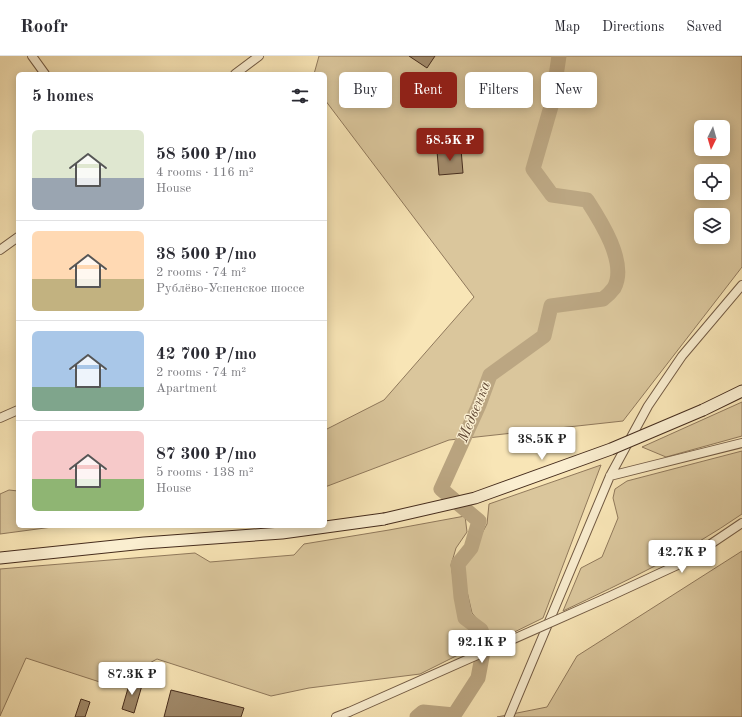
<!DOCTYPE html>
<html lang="en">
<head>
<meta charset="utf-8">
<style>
	:root { --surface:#fff; --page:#f7f7f7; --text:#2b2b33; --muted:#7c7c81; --line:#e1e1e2; --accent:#8f2418 }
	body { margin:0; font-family:"Old Standard TT",serif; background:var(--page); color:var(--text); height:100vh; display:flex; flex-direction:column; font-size:15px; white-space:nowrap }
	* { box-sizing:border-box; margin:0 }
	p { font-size:13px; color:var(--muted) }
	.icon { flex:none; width:22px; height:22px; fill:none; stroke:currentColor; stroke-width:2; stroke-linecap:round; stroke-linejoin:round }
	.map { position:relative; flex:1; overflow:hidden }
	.drawer { position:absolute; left:16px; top:16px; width:311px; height:456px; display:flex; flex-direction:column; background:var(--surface); border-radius:6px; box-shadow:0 2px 10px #0003 }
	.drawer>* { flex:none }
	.banner { position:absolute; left:339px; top:16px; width:343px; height:36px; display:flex; gap:8px }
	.needle { width:26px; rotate:185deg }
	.fabs { position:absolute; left:694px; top:64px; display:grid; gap:8px }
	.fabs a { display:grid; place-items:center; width:36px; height:36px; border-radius:6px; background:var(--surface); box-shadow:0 2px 10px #0003; font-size:20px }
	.price { position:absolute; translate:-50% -34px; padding:0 9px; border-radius:4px; background:#fff; color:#222; font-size:13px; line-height:26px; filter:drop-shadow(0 1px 2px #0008) }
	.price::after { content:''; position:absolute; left:50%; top:24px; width:12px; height:9px; margin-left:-6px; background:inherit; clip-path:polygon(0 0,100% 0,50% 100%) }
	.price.active { background:var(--accent); color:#fff }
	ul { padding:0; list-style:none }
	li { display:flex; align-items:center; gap:12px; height:100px; padding:0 16px }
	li+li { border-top:1px solid var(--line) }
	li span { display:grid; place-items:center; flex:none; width:112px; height:80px; border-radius:6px; color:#555 }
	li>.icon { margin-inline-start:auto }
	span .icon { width:48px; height:48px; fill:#fffc; stroke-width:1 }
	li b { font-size:17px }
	h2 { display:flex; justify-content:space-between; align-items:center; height:48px; padding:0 16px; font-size:17px }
	.pill { padding:0 14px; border-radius:6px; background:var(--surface); box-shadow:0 2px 10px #0003; font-size:14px; line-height:36px }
	.pill.active { background:var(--accent); color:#fff }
	header { display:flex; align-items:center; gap:24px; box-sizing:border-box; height:56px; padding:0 20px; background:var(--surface); border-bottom:1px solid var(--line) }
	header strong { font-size:19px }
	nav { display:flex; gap:22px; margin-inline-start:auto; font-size:14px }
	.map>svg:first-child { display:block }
</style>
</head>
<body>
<header>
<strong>Roofr</strong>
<nav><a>Map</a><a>Directions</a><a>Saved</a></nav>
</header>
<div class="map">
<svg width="742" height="661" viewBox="0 0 742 661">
	<rect width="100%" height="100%" fill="#f8e5b6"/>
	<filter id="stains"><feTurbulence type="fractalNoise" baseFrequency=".005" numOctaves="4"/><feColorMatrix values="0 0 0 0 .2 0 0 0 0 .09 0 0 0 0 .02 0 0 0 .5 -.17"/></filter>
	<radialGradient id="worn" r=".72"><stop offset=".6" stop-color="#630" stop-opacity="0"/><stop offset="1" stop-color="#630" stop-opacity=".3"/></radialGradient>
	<path fill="#dac69c" stroke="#90795c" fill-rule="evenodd" d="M319 0H742V211L623 365 449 384 325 431V374L384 344 474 241 325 44V18H314ZM701 71H723V93H701ZM701 115H723V137H701ZM701 159H723V181H701Z
		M742 346V380L666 401 642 391Z
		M742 395V458C684 498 626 525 563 555L581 512 602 501 618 462 613 442 615 433 627 425Z
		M601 409 543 562 490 588 485 573 472 557 462 514 487 468 489 448Z
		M9 434 18 435V470H60L0 478V438Z
		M465 460 467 476 456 492 451 509 460 564 476 578 478 589 420 618 309 632 271 640 157 603 109 629 26 602 0 660V513L195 497 210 506 294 499 304 488 389 474Z
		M742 495V661H497L547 651 577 600Z"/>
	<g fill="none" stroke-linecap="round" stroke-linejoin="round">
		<path stroke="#bba682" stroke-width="15" d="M417 661 423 656 454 659 478 622 485 585 481 574 465 562 461 541 458 508 471 492 479 465 441 433 479 349 490 319 544 280 551 250 603 243C607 240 611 236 614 232 628 207 600 164 587 144L552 139 533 113 552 47 559 0"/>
	</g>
	<path fill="#a28c6d" stroke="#452c1d" d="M409 0H435L427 12Z
		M461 93 463 117 439 119 437 95Z
		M131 622 143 626 134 657 122 653Z
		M171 634 244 652 241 661H164Z
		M81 643 90 646 85 661H75Z"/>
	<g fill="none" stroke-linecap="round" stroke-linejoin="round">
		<defs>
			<path id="minor" d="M32 0 45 18
				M235 18 259 0
				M0 194 18 181
				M0 362 18 354
				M610 420 742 387
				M606 542 684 506 742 467
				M336 661 349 656
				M509 661 610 420 648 350 682 300 742 229"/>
			<path id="secondary" d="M703 354 742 335
				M0 502 144 487 282 477 384 463"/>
		</defs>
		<use href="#minor" stroke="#725a43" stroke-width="10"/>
		<use href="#secondary" stroke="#452c1d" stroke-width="13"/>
		<use href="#minor" stroke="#faeed0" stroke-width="8"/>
		<use href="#secondary" stroke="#faeed0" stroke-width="11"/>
		<defs>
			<path id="minor-bridge" d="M349 656 606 542"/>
			<path id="secondary-bridge" d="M384 463 475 442 611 393 703 354"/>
		</defs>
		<use href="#minor-bridge" stroke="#725a43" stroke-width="10" stroke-linecap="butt"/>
		<use href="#secondary-bridge" stroke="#452c1d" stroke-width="13" stroke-linecap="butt"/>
		<use href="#minor-bridge" stroke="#faeed0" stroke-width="8"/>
		<use href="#secondary-bridge" stroke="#faeed0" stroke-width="11"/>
	</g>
	<g text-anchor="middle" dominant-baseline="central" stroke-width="3" stroke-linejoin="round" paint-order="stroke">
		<g font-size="15" font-style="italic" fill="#624a36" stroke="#faeed0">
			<text transform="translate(475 356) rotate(-68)">Медвенка</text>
		</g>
	</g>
	<rect width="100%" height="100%" filter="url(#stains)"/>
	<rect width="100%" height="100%" fill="url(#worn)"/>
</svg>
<div class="fabs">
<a><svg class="needle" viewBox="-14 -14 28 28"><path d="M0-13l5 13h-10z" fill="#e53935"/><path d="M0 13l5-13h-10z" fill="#7c7c81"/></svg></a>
<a><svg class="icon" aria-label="locate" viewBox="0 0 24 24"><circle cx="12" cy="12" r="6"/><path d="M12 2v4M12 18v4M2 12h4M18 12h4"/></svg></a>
<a><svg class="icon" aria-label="layers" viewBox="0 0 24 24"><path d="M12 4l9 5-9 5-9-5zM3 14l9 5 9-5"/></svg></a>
</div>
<b class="price active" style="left:450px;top:106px">58.5K ₽</b>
<b class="price" style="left:542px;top:405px">38.5K ₽</b>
<b class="price" style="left:682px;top:518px">42.7K ₽</b>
<b class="price" style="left:482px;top:608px">92.1K ₽</b>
<b class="price" style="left:132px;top:640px">87.3K ₽</b>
<div class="banner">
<a class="pill">Buy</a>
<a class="pill active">Rent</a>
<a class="pill">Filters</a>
<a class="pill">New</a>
</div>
<section class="drawer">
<h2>5 homes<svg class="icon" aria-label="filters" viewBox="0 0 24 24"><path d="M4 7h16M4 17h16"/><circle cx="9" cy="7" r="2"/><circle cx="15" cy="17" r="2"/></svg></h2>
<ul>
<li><span style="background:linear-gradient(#dfe7d0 60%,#9aa5b1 0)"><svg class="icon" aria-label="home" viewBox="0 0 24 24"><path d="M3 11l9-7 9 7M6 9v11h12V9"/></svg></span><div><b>58 500 ₽/mo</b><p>4 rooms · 116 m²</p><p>House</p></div></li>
<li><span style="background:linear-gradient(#ffd9b3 60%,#c2b280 0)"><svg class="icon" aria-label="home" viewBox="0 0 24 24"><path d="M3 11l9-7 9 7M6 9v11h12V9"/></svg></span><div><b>38 500 ₽/mo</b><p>2 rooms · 74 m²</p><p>Рублёво-Успенское шоссе</p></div></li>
<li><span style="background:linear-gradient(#a9c7e8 70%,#7fa58c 0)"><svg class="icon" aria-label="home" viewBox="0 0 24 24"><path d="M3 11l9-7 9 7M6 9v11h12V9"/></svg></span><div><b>42 700 ₽/mo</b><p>2 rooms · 74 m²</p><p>Apartment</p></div></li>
<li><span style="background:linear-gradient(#f6c9c9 60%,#8fb573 0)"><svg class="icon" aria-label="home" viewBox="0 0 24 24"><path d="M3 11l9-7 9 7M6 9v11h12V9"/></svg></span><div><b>87 300 ₽/mo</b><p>5 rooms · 138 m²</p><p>House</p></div></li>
</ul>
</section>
</div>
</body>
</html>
